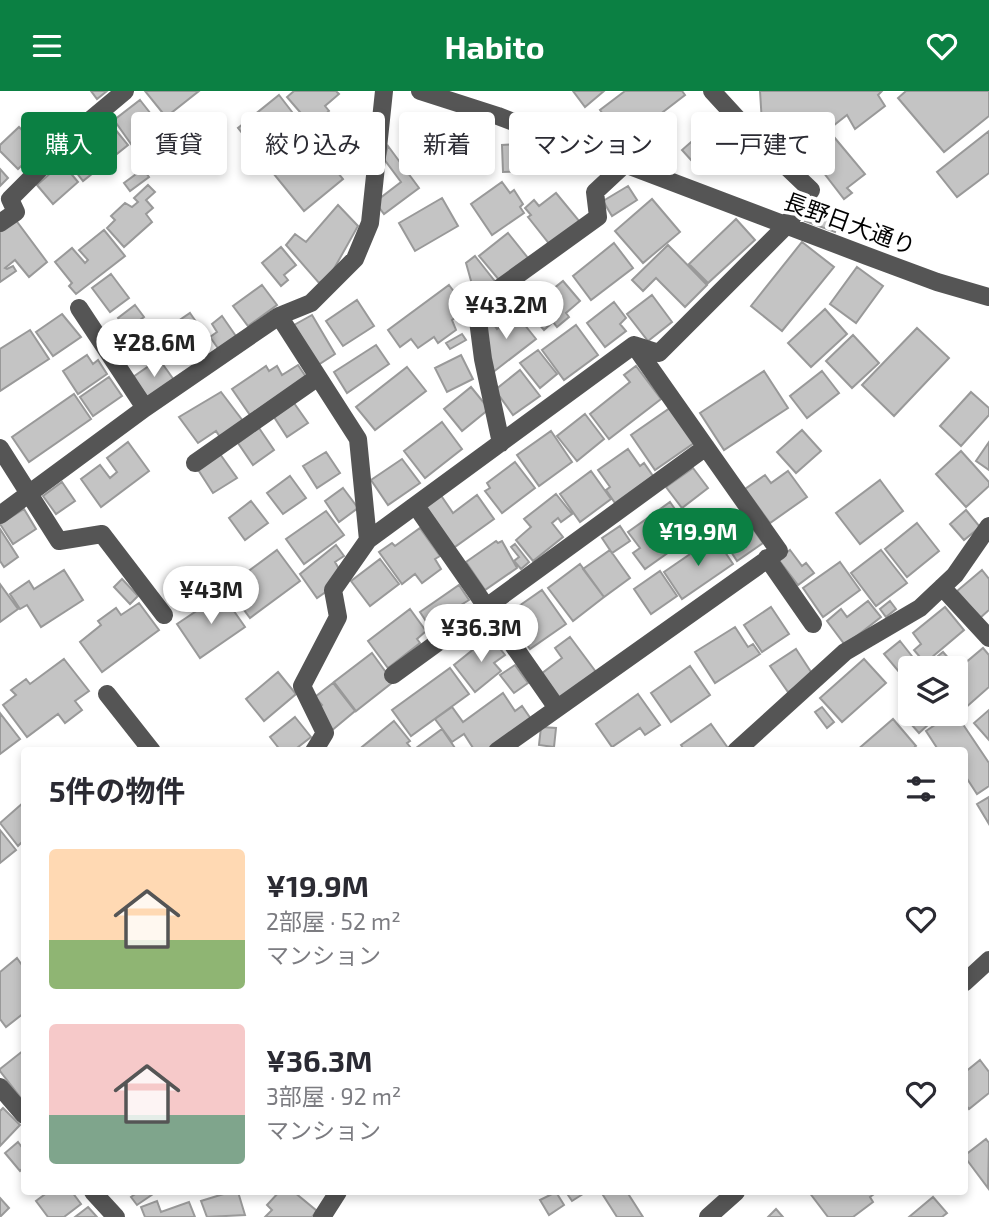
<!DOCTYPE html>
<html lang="ja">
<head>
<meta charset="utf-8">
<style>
	:root { --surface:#fff; --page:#f2f2f3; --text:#2b2b33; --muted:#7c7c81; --accent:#0b8043 }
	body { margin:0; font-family:"Exo 2","Noto Sans JP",sans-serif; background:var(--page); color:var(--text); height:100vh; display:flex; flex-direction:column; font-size:26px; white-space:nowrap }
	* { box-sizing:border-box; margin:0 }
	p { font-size:23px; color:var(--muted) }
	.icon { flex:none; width:38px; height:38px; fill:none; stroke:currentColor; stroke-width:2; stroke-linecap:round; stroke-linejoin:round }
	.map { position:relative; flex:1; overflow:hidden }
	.drawer { position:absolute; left:21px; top:656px; width:947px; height:448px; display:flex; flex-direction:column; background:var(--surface); border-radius:7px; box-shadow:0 4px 10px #0003 }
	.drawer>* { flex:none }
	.guide { position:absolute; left:21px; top:21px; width:948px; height:63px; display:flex; gap:14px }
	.controls { position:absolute; left:898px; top:565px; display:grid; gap:14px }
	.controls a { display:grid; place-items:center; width:70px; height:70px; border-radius:7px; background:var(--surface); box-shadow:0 4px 10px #0003; font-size:35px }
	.price { position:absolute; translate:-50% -60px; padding:0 16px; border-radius:24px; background:#fff; color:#222; font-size:23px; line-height:46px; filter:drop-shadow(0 2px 4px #0008) }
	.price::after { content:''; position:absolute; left:50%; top:42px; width:21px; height:16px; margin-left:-10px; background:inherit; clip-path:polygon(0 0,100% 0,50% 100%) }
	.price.on { background:var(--accent); color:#fff }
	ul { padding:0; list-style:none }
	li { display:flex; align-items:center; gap:21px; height:175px; padding:0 28px }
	li span { display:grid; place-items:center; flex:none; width:196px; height:140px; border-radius:7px; color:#555 }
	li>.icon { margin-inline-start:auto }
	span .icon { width:84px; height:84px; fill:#fffc; stroke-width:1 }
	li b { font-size:30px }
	h2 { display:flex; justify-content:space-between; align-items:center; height:84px; padding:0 28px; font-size:30px }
	.tag { padding:0 24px; border-radius:7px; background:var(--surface); box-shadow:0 4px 10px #0003; font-size:24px; line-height:63px }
	.tag.on { background:var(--accent); color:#fff }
	header { display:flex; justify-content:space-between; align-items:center; height:91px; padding:0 28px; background:var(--accent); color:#fff; font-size:32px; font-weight:700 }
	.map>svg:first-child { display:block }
</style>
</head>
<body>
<header><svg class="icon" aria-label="menu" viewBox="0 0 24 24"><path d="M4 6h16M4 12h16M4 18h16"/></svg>Habito<svg class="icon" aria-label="heart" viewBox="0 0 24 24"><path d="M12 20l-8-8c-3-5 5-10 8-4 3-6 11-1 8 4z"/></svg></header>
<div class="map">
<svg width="989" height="1126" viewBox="0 0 989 1126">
	<rect width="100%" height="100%" fill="#fff"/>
	<path fill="#c4c4c4" stroke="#999" stroke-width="2" d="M91 0H107L97 8Z
		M145 0H199L166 26Z
		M294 0H336L339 3 325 15 329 20 312 35 287 6Z
		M573 0H604L585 16Z
		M625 0H682L685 4 624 51 600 19Z
		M760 0H882L878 4 885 15 855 38 847 24 824 42 820 37 789 62 762 32Z
		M906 0H989V25L944 61 898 7Z
		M279 4 299 30 258 62 238 37Z
		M140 9 158 32 131 53 114 29Z
		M722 24 742 46 702 81 682 59Z
		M106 27 128 54 83 90 62 63Z
		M19 36 40 57 18 78 0 60V54Z
		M303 39 343 88 304 120 264 71Z
		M989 40V82L957 106 937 81Z
		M834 46 865 83 847 97 852 102 844 108 810 64Z
		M521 53V59H531L532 80 503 81 502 54Z
		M388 55 419 97 384 123 375 111 401 91 384 68Z
		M58 67 78 91 53 113 37 94 53 80 48 75Z
		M0 78 8 87 0 95Z
		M143 78 149 86 130 100 124 92Z
		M502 91 510 102 514 99 523 113 520 116 524 122 492 144 471 113Z
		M148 94 155 101 146 109 153 117 146 123 152 131 124 156 107 137 115 129 111 125 125 112 132 116 138 111 134 107Z
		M628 95 637 109 612 125 603 110Z
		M556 102 580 131 551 155 528 126 531 124 525 117 534 109 539 115Z
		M442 107 458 135 415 160 399 132Z
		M652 108 680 141 643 172 615 140Z
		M814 112 839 129 835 141 805 130Z
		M338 114 358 135 331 183 319 192 286 154 295 143 306 151Z
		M15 128 47 171 29 186 15 169 5 177 7 178 13 175 16 180 0 191V141Z
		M736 128 755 149 708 192 689 173Z
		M104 139 125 165 76 203 69 195 72 192 55 171 72 157 85 172 88 169 79 159Z
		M508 142 528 167 500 190 479 165Z
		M802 151 834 176 782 240 751 215Z
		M614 152 633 177 591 209 573 185Z
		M668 154 707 194 685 216 656 187 643 200 632 189Z
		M281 156 296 174 284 184 288 189 281 195 262 172Z
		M475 165 497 193 475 204 466 172Z
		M857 176 883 195 856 232 830 213Z
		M111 183 129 207 110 221 92 197Z
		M563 190 580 210 566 222 569 226 557 236 553 231 544 239 527 219Z
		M262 194 277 214 248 235 233 215Z
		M449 194 467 218 452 229 456 239 438 252 434 246 418 257 411 248 400 256 388 239Z
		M652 204 672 231 648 250 627 223Z
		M357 209 374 235 343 255 326 230Z
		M614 211 626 227 620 233 626 240 605 256 587 232Z
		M135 214 144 226 132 235 144 250 124 264 111 247 125 237 118 227Z
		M825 218 847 243 811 276 788 252Z
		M190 222 210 251 182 271 162 241Z
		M62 223 81 246 53 265 36 241Z
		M516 223 536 248 492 282 483 232 489 227 497 238Z
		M312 224 335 263 318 274 294 234Z
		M222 225 240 251 222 263 210 246 217 241 212 233Z
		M576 234 598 264 564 289 542 259Z
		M917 237 949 267 894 325 862 294Z
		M30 239 49 268 0 300V258Z
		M462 243 466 249 450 258 446 252Z
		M853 244 879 272 852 297 826 270Z
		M376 254 389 273 347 302 334 281Z
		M538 259 557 283 540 297 520 272Z
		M87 264 93 273 98 269 107 283 78 303 63 280Z
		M461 264 473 288 447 301 435 277Z
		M159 268 174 289 148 307 133 286Z
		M298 274 306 286 250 324 232 298 266 275 269 280 277 275 282 284Z
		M636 275 661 308 609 348 590 323 630 291 624 284Z
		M407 276 426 300 375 339 356 316Z
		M520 279 540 305 513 324 495 299Z
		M764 280 788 317 724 359 700 322Z
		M822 280 839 302 807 327 790 305Z
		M109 286 122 305 93 325 80 306Z
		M471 296 489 318 462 340 444 318Z
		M221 301 243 330 220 346 216 340 198 352 179 326Z
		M971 301 989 317V324L961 355 940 335Z
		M74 303 91 328 29 371 12 346Z
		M294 312 308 332 287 346 274 326Z
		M670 317 694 352 655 379 631 344Z
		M585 323 604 348 577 370 557 345Z
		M442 331 462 358 425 387 404 360Z
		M259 337 274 359 253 374 238 352Z
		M802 339 821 360 796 382 777 361Z
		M551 340 572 371 539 395 517 364Z
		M128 351 149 380 101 416 81 388 100 374 110 387 117 381 107 367Z
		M989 351V379L976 370Z
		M628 358 640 375 644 372 653 385 615 412 606 399 610 396 598 379Z
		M961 360 989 391V395L966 416 936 383Z
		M326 361 340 382 317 397 303 375Z
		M220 363 237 387 213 402 197 377Z
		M402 368 420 392 388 414 371 389Z
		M515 371 535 397 502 422 485 400 490 397 487 392Z
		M693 377 708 397 682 417 666 396Z
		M591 380 611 408 580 431 560 403Z
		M788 380 807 406 770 432 745 398 765 384 771 392Z
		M290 385 306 407 283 423 267 402Z
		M880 389 903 420 860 453 836 422Z
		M62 391 75 410 56 423 43 405Z
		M343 397 358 417 339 431 325 410Z
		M440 403 453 422 477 404 494 428 452 458 422 416Z
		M556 403 572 423 561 431 558 427 552 432 563 446 533 470 516 449 531 436 524 428Z
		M251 410 268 432 245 449 229 427Z
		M670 411 693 444 645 478 633 462 640 457 628 441Z
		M24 418 36 438 13 453 0 433Z
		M966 419 980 436 964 449 950 433Z
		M326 420 344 444 304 473 286 448Z
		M746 428 763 452 737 470 721 445Z
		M917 432 939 460 907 486 885 458Z
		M620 435 630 450 612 462 602 447Z
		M420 437 440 465 435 468 441 478 422 492 415 483 402 493 379 461 392 452 395 455Z
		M0 438 18 466 4 476 0 470Z
		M715 446 733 473 682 508 664 481Z
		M496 450 498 452 502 450 517 477 485 499 466 471Z
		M515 453 529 471 521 478 514 470 519 466 511 456Z
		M336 454 344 465 335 471 339 478 327 500 317 507 300 483Z
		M277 459 300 490 250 527 227 496Z
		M610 459 630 487 604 506 583 478Z
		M790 459 802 475 806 472 814 482 798 494 778 468Z
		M881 459 907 492 876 515 851 482Z
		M380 468 399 493 370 515 351 490Z
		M840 471 860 499 823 526 803 497Z
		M580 473 604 506 573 530 548 497Z
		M64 479 83 509 41 536 27 514 20 518 10 503 29 490 34 498Z
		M982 479 989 488V519L980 527 957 500Z
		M660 480 677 505 651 523 634 498Z
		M122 488 138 505 130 513 114 496Z
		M0 493 18 518 0 531Z
		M459 494 469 509 461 514 467 522 435 544 420 521Z
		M542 499 566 533 530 558 506 524Z
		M222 503 245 536 200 567 177 533Z
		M868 510 881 526 845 554 827 530 841 518 847 526Z
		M890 510 896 518 886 526 880 518Z
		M139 512 159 539 102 581 80 551 101 534 98 530 116 517 121 524Z
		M771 516 789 543 762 561 744 534Z
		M945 516 964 539 925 572 914 559 921 553 913 542Z
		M410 518 426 540 417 548 420 552 388 577 368 550Z
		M735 536 748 556 753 553 760 563 715 592 695 561Z
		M490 545 505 564 494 572 501 580 475 601 454 574Z
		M570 546 596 581 560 608 541 583 562 567 555 557Z
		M900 550 915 569 900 582 884 563Z
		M983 557 989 564V596L964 618 956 608V578H929L927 574 943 561 958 578Z
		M796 558 813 584 788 601 770 575Z
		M372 562 393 591 356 620 334 591Z
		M64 568 89 600 75 610 82 619 65 632 58 623 27 646 3 614 16 604 11 599 26 588 30 593Z
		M864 568 886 592 842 631 820 607Z
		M515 574 528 592 514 602 500 584Z
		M690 575 710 604 671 631 651 602Z
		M450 577 469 603 411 645 392 619Z
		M278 581 296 603 264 630 246 608Z
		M333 592 355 620 330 641 318 618 322 614 315 606Z
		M503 602 515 620 522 615 531 628 487 660H475L464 643 452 651 435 628 452 616 463 631Z
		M638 603 660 634 645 644 640 637 612 656 596 633Z
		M822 616 834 631 827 637 815 621Z
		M910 617V623H940L919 642 903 624Z
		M989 619V649L974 632Z
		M0 622 20 648 0 663Z
		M951 623H956L989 672V695L977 703 964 683V660H939L926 640Z
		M295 626 311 646 293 660H281L270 646Z
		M893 628 916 655 910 660H856Z
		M394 630 410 650 407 652 411 657 407 660H365L362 656Z
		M711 633 730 660H685L681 654Z
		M541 636 556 637 554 656 539 654Z
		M442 638 457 660H412Z
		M989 706V733L977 713Z
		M24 711V749L18 755 0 732Z
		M0 739 16 759 0 772Z
		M17 867 24 877V922L6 936 0 928V881Z
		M24 959V1011L0 980V978Z
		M980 969 989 981V1002L969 1018 964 1012V982Z
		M3 1017 20 1034 0 1055V1020Z
		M986 1048 989 1052 988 1097 964 1065Z
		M18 1051 21 1055 24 1052V1076L20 1080 5 1062Z
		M48 1101H72L81 1113 64 1126H48L36 1110Z
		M138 1101H156L137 1114 131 1106Z
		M230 1101H238L245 1124 207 1126 201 1110Z
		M279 1101H294L317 1120 312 1126H265L272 1119 267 1114Z
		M556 1101 564 1114 549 1124 540 1109Z
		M566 1101H586L572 1110Z
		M601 1101H627L643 1126H617Z
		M809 1101H877L870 1106 873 1111 853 1126H828Z
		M933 1106 947 1122 942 1126H909Z
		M0 1107 9 1117 0 1126Z
		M157 1110 161 1121 189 1111 195 1126H145L141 1116Z
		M88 1116 97 1126H75Z
		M776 1118 783 1126H768Z"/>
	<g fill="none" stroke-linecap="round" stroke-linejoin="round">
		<path stroke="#555" stroke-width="18" d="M420 0 498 25 867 165 937 191 989 206
			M0 132 16 121 10 108 82 36 125 0
			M79 217 145 317
			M279 225 358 348 368 449 634 254 659 262 786 135 811 99 747 38 712 0
			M501 352 483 268 476 214 598 126 595 101 624 74
			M0 357 59 450 102 443 164 524
			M195 372 318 286
			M416 415 557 617
			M0 424 145 317 279 225 311 212 355 168 370 132 384 0
			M767 467 813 533
			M942 496 989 547
			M393 584 706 356
			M107 603 152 660
			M314 660 325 642 302 595 338 526 333 499 368 449
			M497 660 779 460 634 254
			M736 660 845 561 920 517 955 484 989 435
			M964 892 989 869
			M0 996 24 1024
			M93 1101 116 1126
			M322 1126 338 1101
			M708 1126 736 1101"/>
	</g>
	<g text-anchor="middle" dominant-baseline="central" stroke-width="7" stroke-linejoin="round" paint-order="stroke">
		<g font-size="23" fill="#000" stroke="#fff">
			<text transform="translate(850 132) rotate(20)">長野日大通り</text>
		</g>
	</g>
</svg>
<div class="controls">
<a><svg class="icon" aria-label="layers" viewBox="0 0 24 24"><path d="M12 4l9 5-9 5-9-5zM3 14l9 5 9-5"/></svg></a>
</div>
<b class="price" style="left:506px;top:250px">¥43.2M</b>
<b class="price" style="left:154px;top:288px">¥28.6M</b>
<b class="price on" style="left:698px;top:477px">¥19.9M</b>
<b class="price" style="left:211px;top:535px">¥43M</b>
<b class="price" style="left:481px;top:573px">¥36.3M</b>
<div class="guide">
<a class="tag on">購入</a>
<a class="tag">賃貸</a>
<a class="tag">絞り込み</a>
<a class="tag">新着</a>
<a class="tag">マンション</a>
<a class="tag">一戸建て</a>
</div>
<section class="drawer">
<h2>5件の物件<svg class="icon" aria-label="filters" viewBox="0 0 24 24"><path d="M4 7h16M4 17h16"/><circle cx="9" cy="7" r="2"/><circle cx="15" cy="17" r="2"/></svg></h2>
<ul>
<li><span style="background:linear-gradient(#ffd9b3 65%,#8fb573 0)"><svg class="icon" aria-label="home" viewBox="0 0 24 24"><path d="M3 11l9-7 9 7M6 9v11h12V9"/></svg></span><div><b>¥19.9M</b><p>2部屋 · 52 m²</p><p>マンション</p></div><svg class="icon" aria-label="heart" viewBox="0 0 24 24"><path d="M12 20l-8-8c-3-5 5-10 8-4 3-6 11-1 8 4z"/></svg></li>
<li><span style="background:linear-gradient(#f6c9c9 65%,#7fa58c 0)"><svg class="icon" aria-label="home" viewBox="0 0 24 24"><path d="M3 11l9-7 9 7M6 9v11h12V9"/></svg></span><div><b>¥36.3M</b><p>3部屋 · 92 m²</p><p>マンション</p></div><svg class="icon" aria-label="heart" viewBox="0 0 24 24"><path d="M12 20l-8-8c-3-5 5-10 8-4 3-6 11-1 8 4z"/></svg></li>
</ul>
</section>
</div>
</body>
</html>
